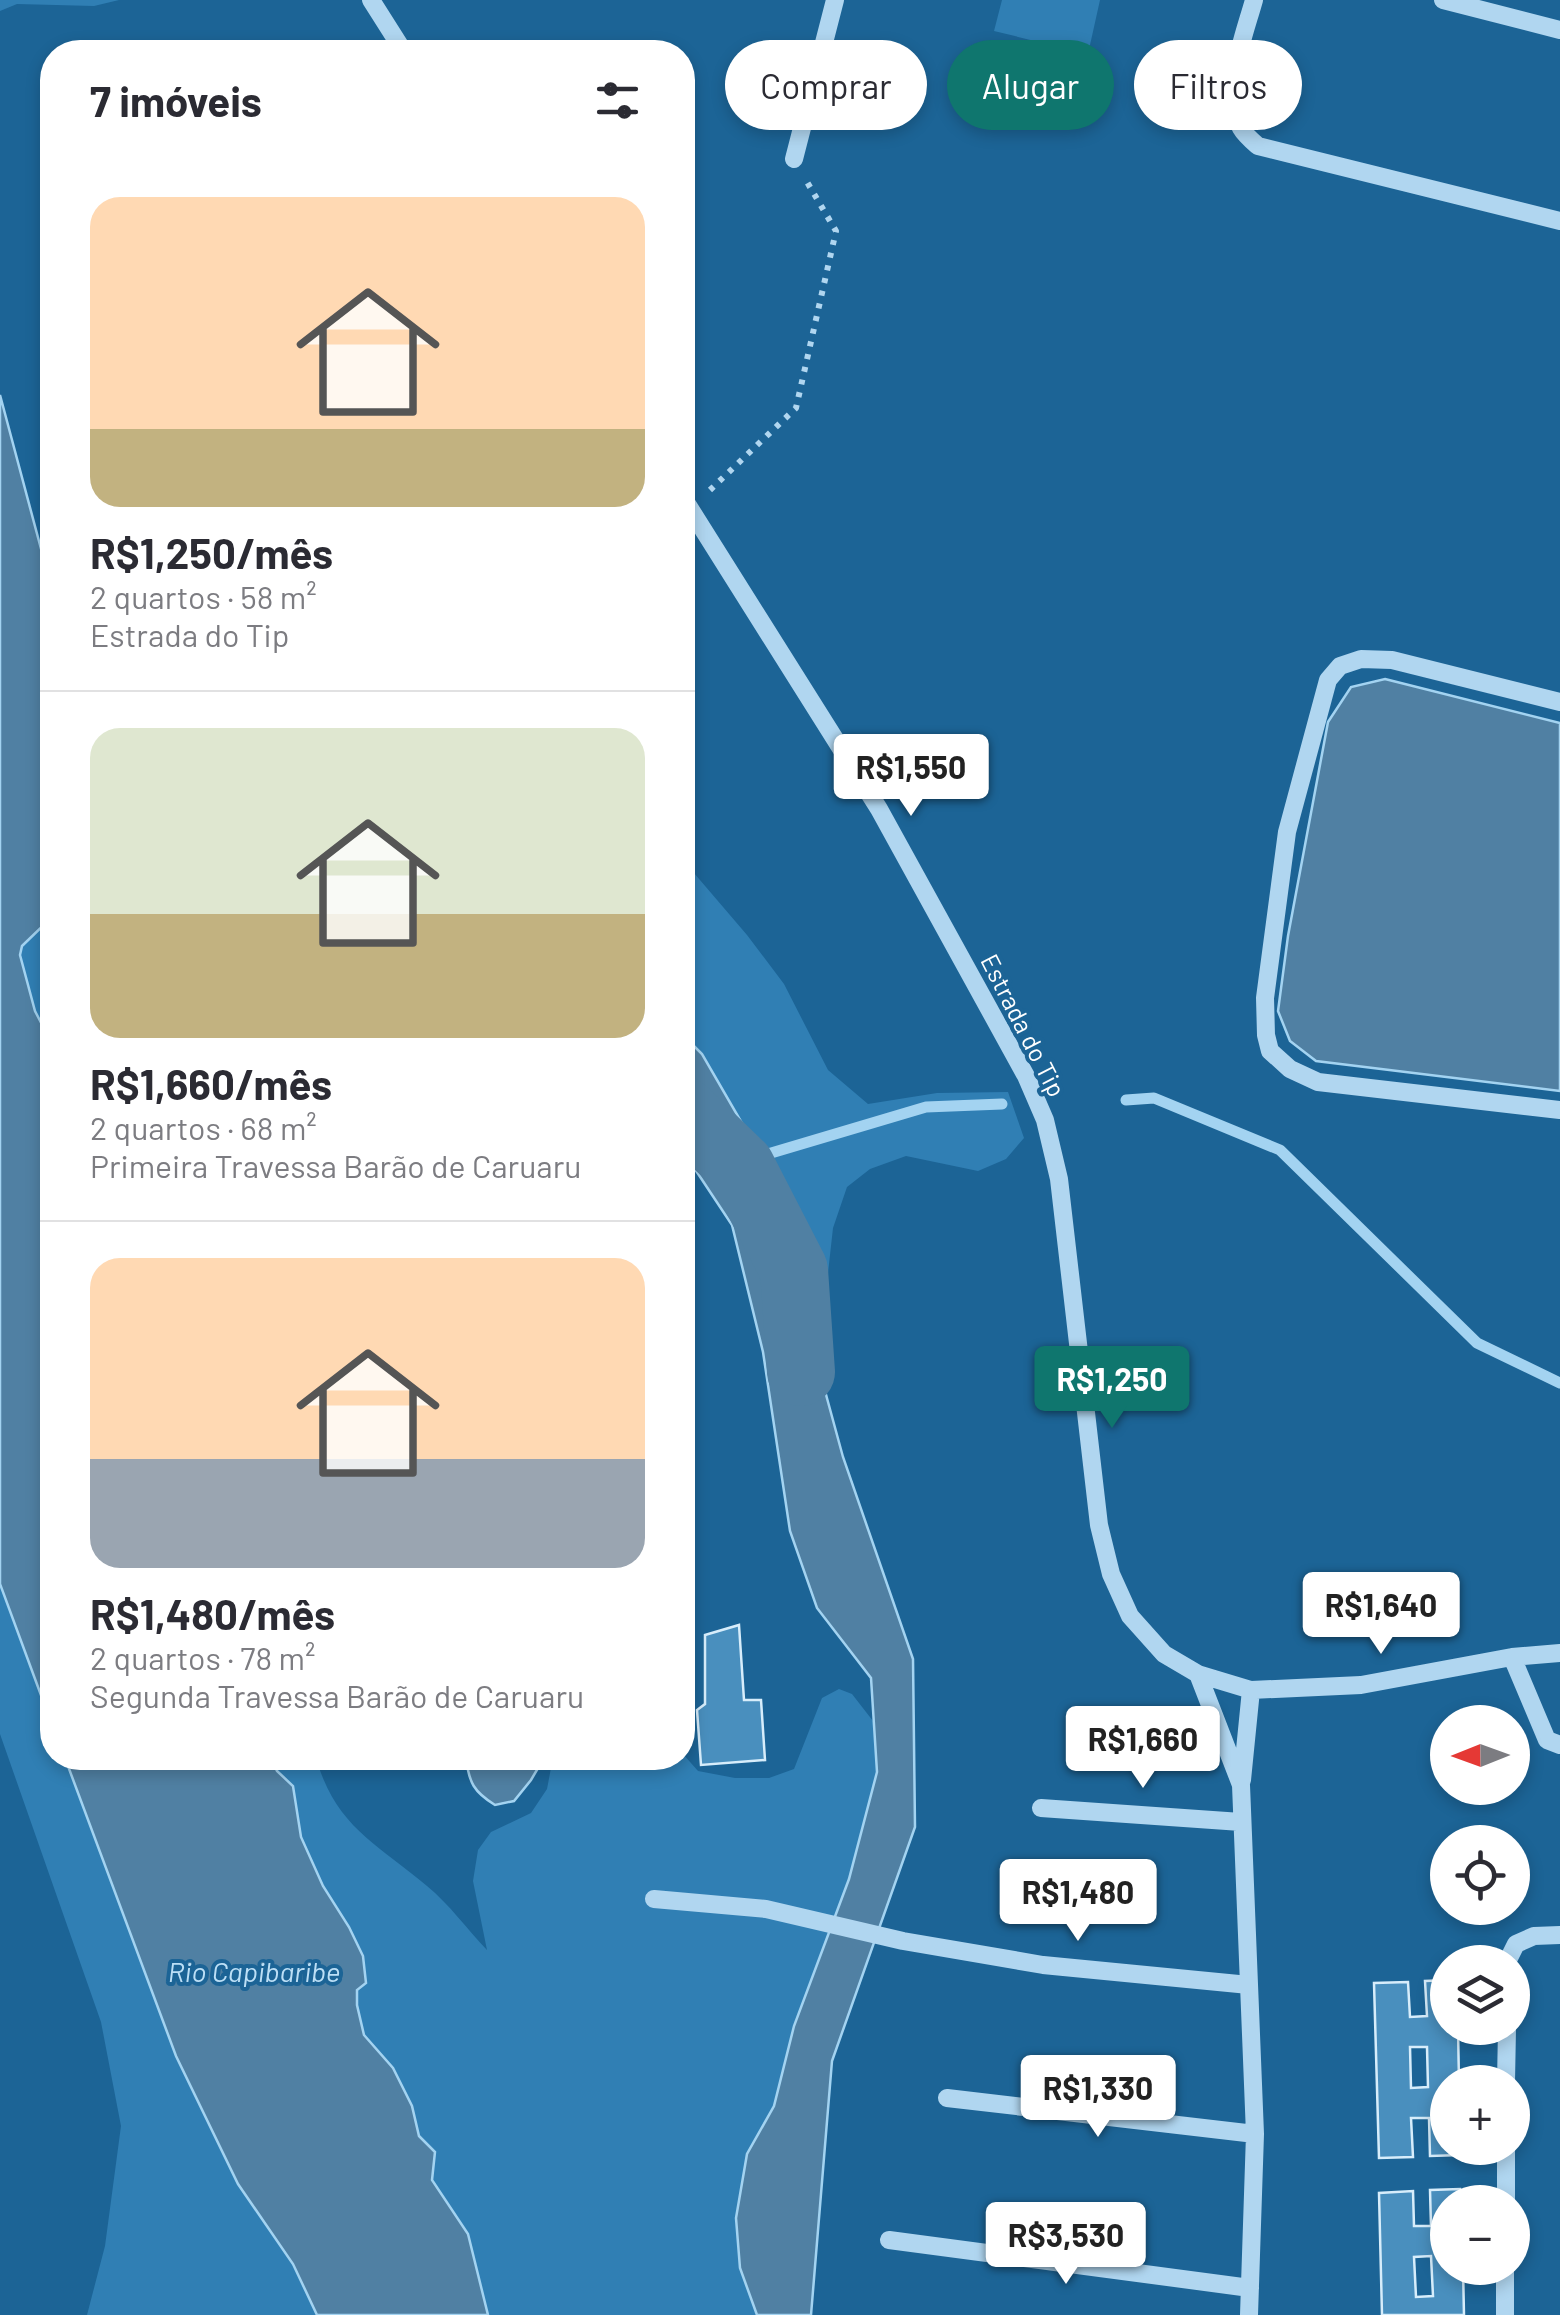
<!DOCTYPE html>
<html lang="pt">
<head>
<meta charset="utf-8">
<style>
	:root { --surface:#fff; --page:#f2f2f3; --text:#2b2b33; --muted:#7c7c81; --line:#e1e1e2; --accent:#0f766e }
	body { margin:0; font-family:Barlow,sans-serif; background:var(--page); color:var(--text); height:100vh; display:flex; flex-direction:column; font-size:38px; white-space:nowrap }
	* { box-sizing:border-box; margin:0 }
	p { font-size:32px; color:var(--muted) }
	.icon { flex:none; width:55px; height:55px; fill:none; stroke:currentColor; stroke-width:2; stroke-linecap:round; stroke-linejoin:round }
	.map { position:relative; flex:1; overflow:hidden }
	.drawer { position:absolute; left:40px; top:40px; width:655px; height:1730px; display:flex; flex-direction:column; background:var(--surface); border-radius:40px; box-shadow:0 5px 15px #0003 }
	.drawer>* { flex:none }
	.top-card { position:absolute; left:725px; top:40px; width:685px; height:90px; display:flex; gap:20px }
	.needle { width:65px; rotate:269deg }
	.controls { position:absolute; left:1430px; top:1705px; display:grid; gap:20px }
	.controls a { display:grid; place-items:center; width:100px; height:100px; border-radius:50%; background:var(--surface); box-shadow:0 5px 15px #0003; font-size:50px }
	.price { position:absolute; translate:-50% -85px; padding:0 22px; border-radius:10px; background:#fff; color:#222; font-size:32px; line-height:65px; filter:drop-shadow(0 2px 5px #0008) }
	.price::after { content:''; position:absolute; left:50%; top:60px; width:30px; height:22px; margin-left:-15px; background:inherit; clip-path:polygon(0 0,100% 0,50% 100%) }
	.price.selected { background:var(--accent); color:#fff }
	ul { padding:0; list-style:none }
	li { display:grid; align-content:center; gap:20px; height:530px; padding:0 50px }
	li+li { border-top:2px solid var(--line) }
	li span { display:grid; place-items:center; height:310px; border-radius:30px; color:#555 }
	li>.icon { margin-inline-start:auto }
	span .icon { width:180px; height:180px; fill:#fffc; stroke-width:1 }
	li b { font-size:42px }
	h2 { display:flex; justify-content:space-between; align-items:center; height:120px; padding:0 50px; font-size:42px }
	.tag { padding:0 35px; border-radius:45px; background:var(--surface); box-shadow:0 5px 15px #0003; font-size:35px; line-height:90px }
	.tag.selected { background:var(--accent); color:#fff }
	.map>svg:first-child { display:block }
</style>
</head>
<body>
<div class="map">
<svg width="1560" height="2315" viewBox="0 0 1560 2315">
	<rect width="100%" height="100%" fill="#1c6496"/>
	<path fill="#307fb4" d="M0 0H119L94 6 17 4 0 11Z
		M1002 0H1100L1088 54 994 31Z
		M682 859 747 935 784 984 828 1070 868 1104 937 1093 1008 1092 1024 1138 1006 1159 978 1171 906 1156 870 1169 847 1187 833 1228 825 1300 821 1379 761 1156 702 1054 683 1034Z
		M52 903V1044L35 1011 20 956 22 946 49 920Z
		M0 1584 52 1725V1758H65L176 2056 238 2184 293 2264 317 2315H87L105 2246 121 2126 101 2022 0 1734Z
		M839 1689 852 1694 873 1721 877 1772 849 1879 794 2026 774 2106 747 2154 736 2218 740 2268 757 2315H488L468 2234 432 2180 435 2152 418 2136 412 2106 364 2035 357 2005V1990L323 1886 301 1837 293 1786 277 1771 271 1758H316C336 1827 376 1843 427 1886 449 1904 467 1929 487 1950L473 1881 478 1850 491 1832 531 1813 547 1789 551 1768 567 1758H682L683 1754 698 1771 735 1778H769L794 1769 822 1698Z"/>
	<path fill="#5080a3" stroke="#a3d3f1" stroke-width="2.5" d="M0 395 52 590V903L49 920 22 946 20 955 35 1011 52 1044V1725L0 1584Z
		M1385 679 1560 723V1091L1316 1061 1290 1041 1278 1011 1288 936 1328 722 1351 687Z
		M682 1034 702 1054 761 1156 843 1457 913 1659 915 1827 832 2061 811 2315H757L740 2268 736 2218 747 2154 774 2106 794 2026 849 1879 877 1772 871 1678 817 1608 790 1531 763 1352 732 1225 683 1151Z
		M65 1758H271L277 1771 293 1786 301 1837 323 1886 349 1927 363 1956 366 1983 357 1990V2005L364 2035 393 2068 412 2106 419 2136 435 2152 432 2180 468 2234 488 2315H317L293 2264 238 2184 176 2056Z
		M466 1758H544L531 1780 514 1801 495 1805C474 1792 469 1783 466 1758Z"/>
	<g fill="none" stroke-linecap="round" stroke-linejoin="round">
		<path stroke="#a3d3f1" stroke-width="11" d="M1126 1100 1154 1098 1280 1150 1477 1343 1560 1383
			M749 1162 761 1156 926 1107 1002 1104"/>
		<path stroke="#5080a3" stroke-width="68" d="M682 1110 741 1167 794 1270 801 1372"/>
	</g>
	<path fill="#498fbe" stroke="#d7edfb" stroke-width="2.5" fill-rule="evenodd" d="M739 1625 744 1700H761L765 1760 701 1765 697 1710 705 1704V1635Z
		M1448 1980V2028H1458L1459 2082H1448V2148H1461V2155L1430 2156 1429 2118H1411L1413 2157 1379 2158 1374 1983 1408 1982 1410 2017 1427 2016 1425 1981ZM1410 2047H1427L1428 2087 1411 2088Z
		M1460 2189 1461 2202H1448V2268H1463L1464 2315H1382L1379 2193 1413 2191 1414 2226H1431L1430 2190ZM1431 2256 1433 2296 1416 2297 1414 2257Z"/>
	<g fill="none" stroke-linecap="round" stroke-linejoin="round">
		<path stroke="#b0d6f0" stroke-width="6" stroke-dasharray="5 8" stroke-linecap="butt" d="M710 490 796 408 836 231 807 182"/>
		<path stroke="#b0d6f0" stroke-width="18" d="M371 0 404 52
			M1254 0C1244 36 1221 93 1241 128 1245 135 1251 140 1258 146L1560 221
			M1443 0 1560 30
			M794 159 835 0
			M682 496 879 809 1026 1076 1045 1120 1059 1179 1099 1525 1111 1574 1130 1616 1164 1654 1198 1674 1251 1690 1361 1685 1512 1657 1560 1653
			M1560 702 1392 660 1361 659 1340 666 1328 680 1287 832 1265 998 1266 1035 1270 1051 1290 1069 1318 1082 1560 1110
			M1512 1657 1547 1740 1560 1745
			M1198 1674 1241 1785 1255 2134 1249 2315
			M1242 1780 1251 1690
			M1041 1808 1241 1822
			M654 1899 766 1909 903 1941 1043 1965 1249 1985
			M1507 1962 1516 1944 1534 1936 1560 1935
			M1506 2082 1507 2028
			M947 2098 1255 2134
			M1506 2202V2148
			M889 2240 1250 2288
			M1505 2315V2268"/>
	</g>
	<g text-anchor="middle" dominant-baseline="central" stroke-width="8" stroke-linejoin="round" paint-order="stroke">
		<g font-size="25" fill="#fff" stroke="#1c6496">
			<text transform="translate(1024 1025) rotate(63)">Estrada do Tip</text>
		</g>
		<g font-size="28" font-style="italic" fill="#bcdff6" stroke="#1c6496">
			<text x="254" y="1971">Rio Capibaribe</text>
		</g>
	</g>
</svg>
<div class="controls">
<a><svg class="needle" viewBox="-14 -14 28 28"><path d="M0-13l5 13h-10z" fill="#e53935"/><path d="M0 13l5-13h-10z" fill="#7c7c81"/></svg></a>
<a><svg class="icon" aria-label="locate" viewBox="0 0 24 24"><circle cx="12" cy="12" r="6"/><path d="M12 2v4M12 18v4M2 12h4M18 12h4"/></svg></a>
<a><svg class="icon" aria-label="layers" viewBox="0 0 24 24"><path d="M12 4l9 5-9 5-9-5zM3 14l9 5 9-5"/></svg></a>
<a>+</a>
<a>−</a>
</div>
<b class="price" style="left:911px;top:819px">R$1,550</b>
<b class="price selected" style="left:1112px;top:1431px">R$1,250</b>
<b class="price" style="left:1381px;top:1657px">R$1,640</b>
<b class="price" style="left:1143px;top:1791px">R$1,660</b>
<b class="price" style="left:1078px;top:1944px">R$1,480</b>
<b class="price" style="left:1098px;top:2140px">R$1,330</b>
<b class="price" style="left:1066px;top:2287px">R$3,530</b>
<div class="top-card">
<a class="tag">Comprar</a>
<a class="tag selected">Alugar</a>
<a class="tag">Filtros</a>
</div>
<section class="drawer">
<h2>7 imóveis<svg class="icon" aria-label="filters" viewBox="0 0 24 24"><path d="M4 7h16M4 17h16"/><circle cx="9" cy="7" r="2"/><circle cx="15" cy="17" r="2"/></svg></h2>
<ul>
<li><span style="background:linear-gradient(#ffd9b3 75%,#c2b280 0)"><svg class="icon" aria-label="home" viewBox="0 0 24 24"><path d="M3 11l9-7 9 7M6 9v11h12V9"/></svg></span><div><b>R$1,250/mês</b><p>2 quartos · 58 m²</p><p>Estrada do Tip</p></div></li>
<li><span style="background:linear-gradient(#dfe7d0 60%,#c2b280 0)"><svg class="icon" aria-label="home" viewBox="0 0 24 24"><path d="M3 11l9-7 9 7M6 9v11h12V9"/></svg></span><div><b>R$1,660/mês</b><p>2 quartos · 68 m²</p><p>Primeira Travessa Barão de Caruaru</p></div></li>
<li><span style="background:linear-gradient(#ffd9b3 65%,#9aa5b1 0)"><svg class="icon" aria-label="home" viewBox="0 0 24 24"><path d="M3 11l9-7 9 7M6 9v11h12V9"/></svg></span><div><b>R$1,480/mês</b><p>2 quartos · 78 m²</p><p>Segunda Travessa Barão de Caruaru</p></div></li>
</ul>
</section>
</div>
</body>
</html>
